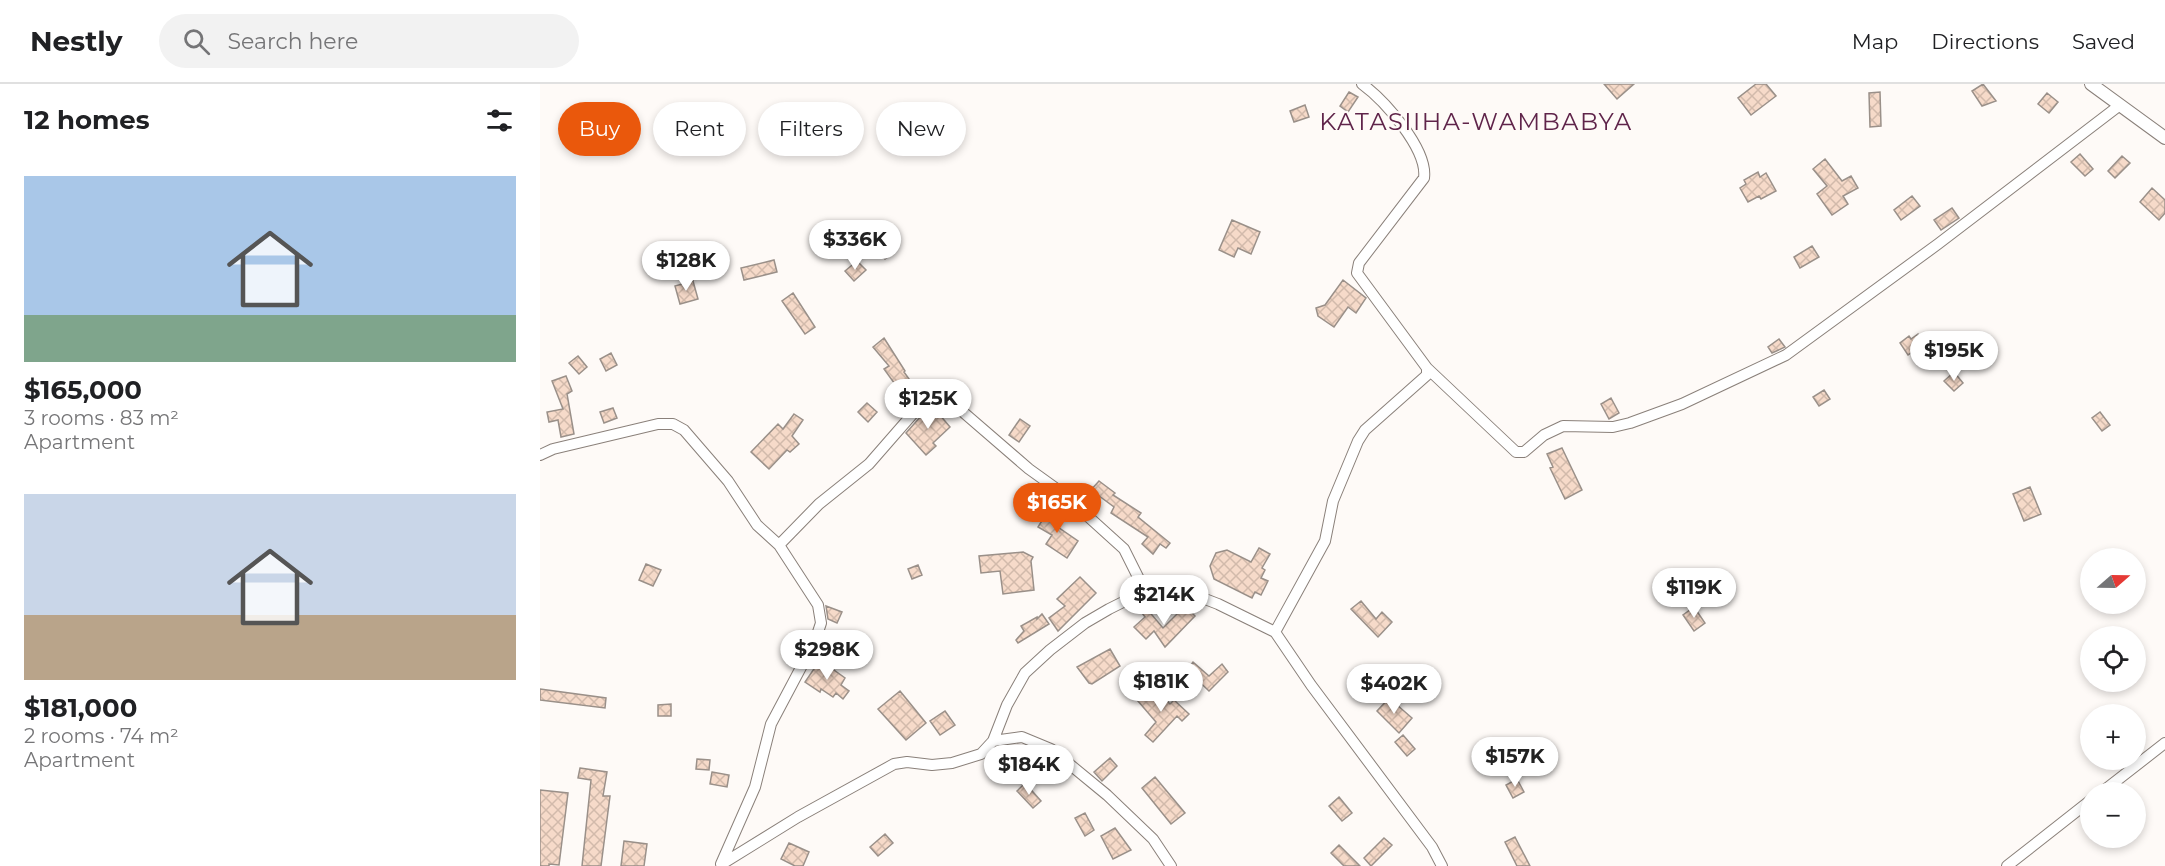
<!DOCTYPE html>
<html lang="en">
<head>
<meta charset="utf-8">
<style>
	:root { --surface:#fff; --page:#f2f2f2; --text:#202124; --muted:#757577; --line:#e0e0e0; --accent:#ea580c }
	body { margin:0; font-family:Montserrat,sans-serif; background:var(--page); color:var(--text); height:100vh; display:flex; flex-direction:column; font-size:22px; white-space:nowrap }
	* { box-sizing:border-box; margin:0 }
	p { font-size:20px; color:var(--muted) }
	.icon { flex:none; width:33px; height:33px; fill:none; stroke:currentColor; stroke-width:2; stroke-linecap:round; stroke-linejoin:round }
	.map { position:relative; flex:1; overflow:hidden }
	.sheet { display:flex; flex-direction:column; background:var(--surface); width:540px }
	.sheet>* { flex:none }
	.guide { position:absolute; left:18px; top:18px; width:570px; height:54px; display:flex; gap:12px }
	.needle { width:39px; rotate:70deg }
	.fabs { position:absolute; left:1540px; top:464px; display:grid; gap:12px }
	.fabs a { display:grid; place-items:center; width:66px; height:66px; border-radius:50%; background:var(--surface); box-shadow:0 3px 9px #0003; font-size:30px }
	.price { position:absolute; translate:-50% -51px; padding:0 14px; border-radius:21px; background:#fff; color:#222; font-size:20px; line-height:39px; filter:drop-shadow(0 2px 3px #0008) }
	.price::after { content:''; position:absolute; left:50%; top:36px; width:18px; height:14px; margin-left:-9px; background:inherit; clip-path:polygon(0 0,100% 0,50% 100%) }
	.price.selected { background:var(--accent); color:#fff }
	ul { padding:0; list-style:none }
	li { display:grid; align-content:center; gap:12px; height:318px; padding:0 24px }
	li span { display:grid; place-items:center; height:186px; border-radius:0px; color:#555 }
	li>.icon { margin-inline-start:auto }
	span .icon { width:108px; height:108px; fill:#fffc; stroke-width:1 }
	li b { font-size:26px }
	h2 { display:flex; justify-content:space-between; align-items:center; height:72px; padding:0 24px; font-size:26px }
	.tag { padding:0 21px; border-radius:27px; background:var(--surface); box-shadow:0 3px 9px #0003; font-size:21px; line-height:54px }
	.tag.selected { background:var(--accent); color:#fff }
	header { display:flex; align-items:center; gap:36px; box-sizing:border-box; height:84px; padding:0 30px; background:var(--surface); border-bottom:2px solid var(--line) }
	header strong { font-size:28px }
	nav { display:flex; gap:33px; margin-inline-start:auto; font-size:21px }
	.search { width:420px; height:54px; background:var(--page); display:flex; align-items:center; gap:15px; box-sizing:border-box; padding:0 21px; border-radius:33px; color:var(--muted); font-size:22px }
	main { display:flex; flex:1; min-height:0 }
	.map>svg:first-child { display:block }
</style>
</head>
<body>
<header>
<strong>Nestly</strong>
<div class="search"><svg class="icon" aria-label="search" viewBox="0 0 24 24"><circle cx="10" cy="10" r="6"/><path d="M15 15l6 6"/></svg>Search here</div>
<nav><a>Map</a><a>Directions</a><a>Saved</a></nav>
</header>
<main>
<section class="sheet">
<h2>12 homes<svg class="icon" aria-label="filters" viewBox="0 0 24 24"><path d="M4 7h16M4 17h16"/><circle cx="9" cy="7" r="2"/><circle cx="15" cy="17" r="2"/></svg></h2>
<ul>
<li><span style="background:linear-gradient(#a9c7e8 75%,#7fa58c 0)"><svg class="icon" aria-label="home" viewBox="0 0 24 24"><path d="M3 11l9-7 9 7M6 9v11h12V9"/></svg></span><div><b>$165,000</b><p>3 rooms · 83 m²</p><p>Apartment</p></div></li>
<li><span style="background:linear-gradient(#c9d6e8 65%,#b9a48a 0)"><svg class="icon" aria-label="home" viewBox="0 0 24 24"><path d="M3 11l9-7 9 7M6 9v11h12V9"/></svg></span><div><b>$181,000</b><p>2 rooms · 74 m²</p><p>Apartment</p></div></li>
</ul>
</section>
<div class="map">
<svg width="1625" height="782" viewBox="0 0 1625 782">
	<defs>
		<pattern id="building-cross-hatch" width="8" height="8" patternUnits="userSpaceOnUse" patternTransform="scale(1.5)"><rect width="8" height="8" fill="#f6dac9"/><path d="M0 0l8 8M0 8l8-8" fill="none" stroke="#d2baab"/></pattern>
	</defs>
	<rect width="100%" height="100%" fill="#fefaf7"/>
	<path fill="url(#building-cross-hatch)" stroke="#9a9089" stroke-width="1.5" d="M1064 0H1094L1077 15Z
		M1216 0H1226L1236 12 1211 31 1198 14Z
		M1443 0 1456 17 1442 22 1432 7Z
		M809 8 818 13 808 28 800 22Z
		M1340 8 1341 42 1330 43 1329 9Z
		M1507 9 1518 18 1509 29 1498 20Z
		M765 21 769 33 754 38 750 27Z
		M1540 70 1553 85 1545 92 1531 78Z
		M1582 72 1590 79 1575 94 1568 87Z
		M1285 75 1302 97 1311 92 1318 104 1303 112 1308 120 1292 131 1277 110 1287 102 1273 85Z
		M1218 88 1220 93 1226 89 1236 107 1221 115 1219 112 1208 118 1200 104 1206 100 1204 96Z
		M1612 104 1625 116V129L1619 136 1600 118Z
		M1372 112 1380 122 1361 136 1354 126Z
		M1412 124 1419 134 1401 146 1394 136Z
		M692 136 720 148 711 170 698 164 694 173 679 166Z
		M333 148 353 169 345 175 333 162 314 172 310 163 326 155Z
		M1272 162 1279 173 1260 184 1254 173Z
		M234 176 237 188 204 196 201 184Z
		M317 177 326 186 314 197 305 187Z
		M803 196 826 214 816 229 808 223 794 243 778 232 776 224 785 221Z
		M153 197 158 215 140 220 135 202Z
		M253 209 275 243 265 250 242 217Z
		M1378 250 1385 260 1368 271 1360 259 1369 252 1371 255Z
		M344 254 365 287 364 288 382 313 370 321 344 285 349 282 333 263Z
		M1239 255 1245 263 1232 269 1228 263Z
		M71 269 77 281 66 287 60 275Z
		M38 272 47 283 39 290 29 279Z
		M1414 288 1423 299 1414 307 1404 297Z
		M26 292 32 307 27 310 34 350 21 353 18 336 9 338 7 328 23 325 12 297Z
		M1284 306 1290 315 1279 322 1273 313Z
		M1071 314 1079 329 1069 335 1061 320Z
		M327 319 337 328 328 338 318 328Z
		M393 323 410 343 393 359 396 362 386 371 366 349 382 331Z
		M73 324 77 334 64 339 60 328Z
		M1560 328 1570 341 1562 347 1552 334Z
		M254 330 263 336 252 352 259 360 250 368 247 366 229 385 211 368 238 340 243 345Z
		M480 335 490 342 479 358 469 351Z
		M1022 364 1042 406 1025 415 1010 384 1013 383 1007 370Z
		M559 397 575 409 573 411 601 429 598 433 630 459 626 464 620 460 613 470 602 460 608 453 571 429 574 423 551 406Z
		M1490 403 1501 430 1484 437 1473 410Z
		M510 424 521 431 515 441 538 457 527 474 506 460 512 451 498 443Z
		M719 464 730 470 722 484 725 486 721 494 728 497 721 511 715 508 712 514 674 495 670 482 676 469 687 466 711 478Z
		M483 468 493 473 491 477 494 506 463 510 460 487 441 489 439 472Z
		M106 480 121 486 113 502 99 496Z
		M378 481 382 491 372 495 368 485Z
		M540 493 556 509 518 547 509 534 525 522 517 515Z
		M821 517 836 535 842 528 852 538 838 553 811 525Z
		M286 522 302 528 297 539 288 535Z
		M645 522 655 532 625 563 614 547 606 555 594 543 605 533 602 529 607 525 623 544Z
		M1154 523 1165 539 1154 547 1143 531Z
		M502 530 509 540 478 559 476 556 484 547 481 542 497 533V535Z
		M570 565 580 582 552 600 549 599 537 583Z
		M280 576 305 594 301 601 309 607 303 615 296 609 293 613 281 605 280 608 265 598Z
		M653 578 669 592 682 580 688 588 669 607 647 586Z
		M615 604 630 620 634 616 649 630 642 637 637 632 613 658 605 651 616 638 598 617Z
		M0 605 66 614 65 624 0 616Z
		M360 607 386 639 366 656 338 625Z
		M849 614 872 634 859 649 837 627Z
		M131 620V632H118V621Z
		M405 627 415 641 400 651 390 637Z
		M863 651 875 665 867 672 855 658Z
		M570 674 577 682 562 697 554 688Z
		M157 675 170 676 169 686 156 685Z
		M40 684 67 688 63 712H70L61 782H42L51 696 38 694Z
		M172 688 189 691 187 703 170 700Z
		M615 693 645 729 631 740 602 704Z
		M977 695 984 708 973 714 966 701Z
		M485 699 501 717 493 724 477 707Z
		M0 706 28 709 19 781 9 780V782H0Z
		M799 713 812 729 802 737 789 722Z
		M545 729 554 746 545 752 535 734Z
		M575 744 591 766 573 775 561 752Z
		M345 750 353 759 338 772 330 763Z
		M975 753 990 782H977L965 758Z
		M844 754 852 761 831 782 824 774Z
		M84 757 107 760 104 782H81Z
		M249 759 269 768 263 782H255L241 775Z
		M799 761 820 782H804L791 769Z"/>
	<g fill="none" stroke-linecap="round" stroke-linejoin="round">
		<defs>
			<path id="minor" d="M822 0C844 16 888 65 884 94L819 179 817 189 887 284 976 368H984L1004 351 1023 342 1073 343 1090 339 1142 320 1246 271 1398 160 1580 21
				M0 371 13 365 118 340H133L144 346 188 397 217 441 239 461 278 521 281 539 275 557 231 640 215 703 181 780
				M239 461 279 420 329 380 377 325 401 309 489 385 521 408 584 465 605 507
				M735 548 785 457 793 417 818 357 825 346 887 291V284
				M453 657 467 621 485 589 510 566 545 539 569 525 605 507 634 503 678 520 735 548 771 601 892 763 902 782
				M1562 708 1625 659
				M182 780 258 733 354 680 367 678 392 681 412 679 441 670 453 657 482 653 511 665 567 711 613 755 631 782
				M1467 782 1551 716"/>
			<path id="tertiary" d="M1551 0 1625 54"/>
		</defs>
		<use href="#minor" stroke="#8a807a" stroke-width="12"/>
		<use href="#tertiary" stroke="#8a807a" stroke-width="14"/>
		<use href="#minor" stroke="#fff" stroke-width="10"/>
		<use href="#tertiary" stroke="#fff" stroke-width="12"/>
	</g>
	<g text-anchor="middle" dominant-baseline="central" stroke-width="4.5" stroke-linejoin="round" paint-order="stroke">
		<g font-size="24" letter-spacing="1.5" fill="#5f244a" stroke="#fefaf7">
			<text x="936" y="37">KATASIIHA-WAMBABYA</text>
		</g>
	</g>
</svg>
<div class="fabs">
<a><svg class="needle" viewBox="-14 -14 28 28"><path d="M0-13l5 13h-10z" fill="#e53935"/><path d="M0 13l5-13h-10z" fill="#757577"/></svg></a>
<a><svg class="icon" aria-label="locate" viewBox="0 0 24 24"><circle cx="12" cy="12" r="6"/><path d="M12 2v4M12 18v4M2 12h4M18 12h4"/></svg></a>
<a>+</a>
<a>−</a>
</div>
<b class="price" style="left:315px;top:187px">$336K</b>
<b class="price" style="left:146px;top:208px">$128K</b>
<b class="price" style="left:1414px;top:298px">$195K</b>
<b class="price" style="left:388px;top:346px">$125K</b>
<b class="price selected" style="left:517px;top:450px">$165K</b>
<b class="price" style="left:1154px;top:535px">$119K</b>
<b class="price" style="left:624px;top:542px">$214K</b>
<b class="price" style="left:287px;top:597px">$298K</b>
<b class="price" style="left:621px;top:629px">$181K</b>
<b class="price" style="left:854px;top:631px">$402K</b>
<b class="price" style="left:975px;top:704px">$157K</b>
<b class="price" style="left:489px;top:712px">$184K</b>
<div class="guide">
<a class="tag selected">Buy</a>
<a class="tag">Rent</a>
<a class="tag">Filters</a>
<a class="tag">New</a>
</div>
</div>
</main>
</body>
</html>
